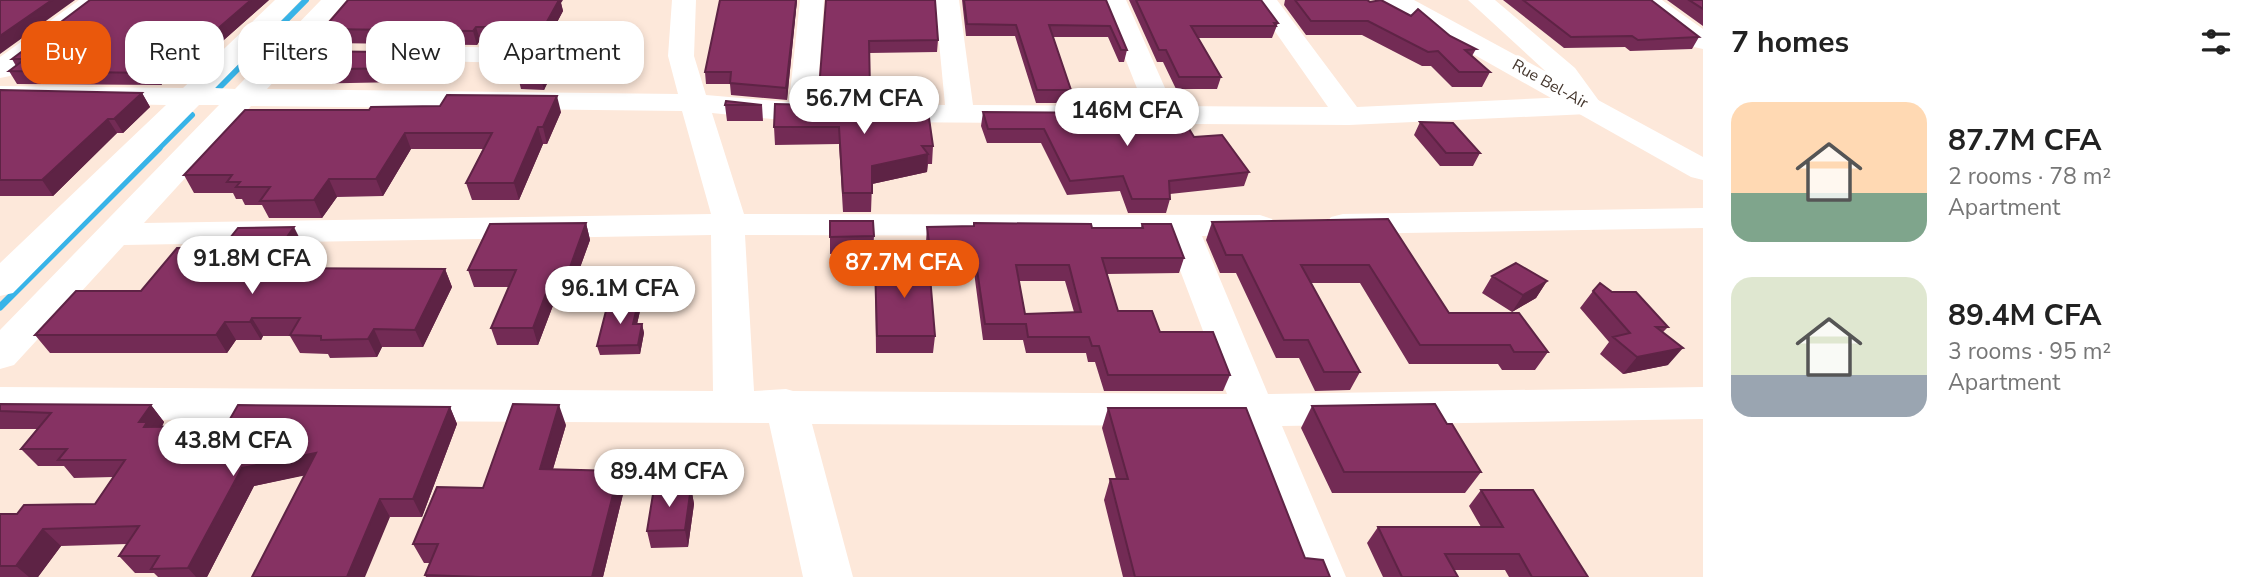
<!DOCTYPE html>
<html lang="en">
<head>
<meta charset="utf-8">
<style>
	:root { --surface:#fff; --page:#f6f6f6; --text:#222; --muted:#767676; --accent:#ea580c }
	body { margin:0; font-family:"Nunito Sans",sans-serif; background:var(--page); color:var(--text); height:100vh; display:flex; flex-direction:column; font-size:26px; white-space:nowrap }
	* { box-sizing:border-box; margin:0 }
	p { font-size:23px; color:var(--muted) }
	.icon { flex:none; width:38px; height:38px; fill:none; stroke:currentColor; stroke-width:2; stroke-linecap:round; stroke-linejoin:round }
	.map { position:relative; flex:1; overflow:hidden }
	.sheet { display:flex; flex-direction:column; background:var(--surface); width:560px }
	.sheet>* { flex:none }
	.guide { position:absolute; left:21px; top:21px; width:665px; height:63px; display:flex; gap:14px }
	.price { position:absolute; translate:-50% -60px; padding:0 16px; border-radius:24px; background:#fff; color:#222; font-size:23px; line-height:46px; filter:drop-shadow(0 2px 4px #0008) }
	.price::after { content:''; position:absolute; left:50%; top:42px; width:21px; height:16px; margin-left:-10px; background:inherit; clip-path:polygon(0 0,100% 0,50% 100%) }
	.price.selected { background:var(--accent); color:#fff }
	ul { padding:0; list-style:none }
	li { display:flex; align-items:center; gap:21px; height:175px; padding:0 28px }
	li span { display:grid; place-items:center; flex:none; width:196px; height:140px; border-radius:21px; color:#555 }
	li>.icon { margin-inline-start:auto }
	span .icon { width:84px; height:84px; fill:#fffc; stroke-width:1 }
	li b { font-size:30px }
	h2 { display:flex; justify-content:space-between; align-items:center; height:84px; padding:0 28px; font-size:30px }
	.chip { padding:0 24px; border-radius:21px; background:var(--surface); box-shadow:0 4px 10px #0003; font-size:24px; line-height:63px }
	.chip.selected { background:var(--accent); color:#fff }
	main { display:flex; flex:1; min-height:0 }
	.map>svg:first-child { display:block }
</style>
</head>
<body>
<main>
<div class="map">
<svg width="1703" height="577" viewBox="0 0 1703 577">
	<rect width="100%" height="100%" fill="#fde8da"/>
	<g fill="none" stroke-linecap="round" stroke-linejoin="round">
		<path stroke="#38b4e8" stroke-width="6" d="M215 92 306 0
			M157 150 192 115"/>
		<path stroke="#38b4e8" stroke-width="7" d="M0 307 159 148"/>
		<path fill="#fff" fill-rule="evenodd" d="M79 0H107L10 76 0 78V57Z
			M275 0H301L215 88 235 89 321 0H347L267 89 678 94 668 56 672 0H696L694 56 706 95 789 102 800 0H824L817 104 834 107 839 113 834 119 802 122 712 113 744 214 1260 215 1272 219 1277 226 1272 233 1260 237 1202 236 1268 394 1703 387V419L1282 426 1346 577H1296L1239 426 812 424 853 577H803L769 423 0 419V387L713 391 711 235 124 245 14 365 0 369V330L219 105H199L13 293 0 296V263L166 105 0 102V86L183 88ZM251 106 682 111 711 214 144 223ZM745 235 1167 236 1227 394 793 391 786 389 754 391Z
			M935 0H959L973 105 1144 106 1102 0H1126L1173 106 1328 107 1253 0H1277L1357 107 1568 97 1555 80 1468 0H1495L1575 68 1602 105 1598 111 1588 114 1349 125 879 122 869 119 864 113 869 107 879 104 945 105Z
			M1634 0H1662L1703 29V49L1694 47Z
			M409 46 589 49 598 51 602 57 598 63 589 65 400 60 396 54 400 48Z
			M1703 208V228L1343 234 1331 231 1326 224 1331 217 1343 214Z"/>
		<path fill="#fff" fill-rule="evenodd" d="M1382 0H1414L1703 157V180L1691 177 1386 5Z"/>
	</g>
	<path fill="#732b55" fill-rule="evenodd" d="M269 0 199 62H186L161 85 17 84 9 71 16 66 12 59Z
		M797 0 787 100 731 95 730 84H706L705 72Z
		M826 0 938 40 937 52 869 53 870 102 820 101 819 89Z
		M962 0H1106L1127 50 1124 62H1119L1108 37H1053L1071 90 1069 103H1036L1015 36H966Z
		M1129 0H1261L1278 23 1272 38H1198L1221 77 1217 89H1176L1163 62H1157Z
		M1285 0H1367L1370 2 1450 36 1476 49 1472 56 1490 72 1482 87H1452L1431 66H1422L1362 35H1306L1284 5Z
		M1503 0H1651L1699 37 1692 49 1630 51 1625 47 1564 48Z
		M1667 0H1703V26Z
		M561 3 563 11 547 41 480 40 477 45 329 43 323 29Z
		M459 53 463 66 454 81 298 84 292 70 301 60 299 57Z
		M555 67 544 90 521 89 519 81Z
		M0 90 142 93 150 107 123 133H117L53 196H0Z
		M725 105H762L763 121H727Z
		M245 110 561 112 547 144H543L519 200H472L466 183 483 149H411L383 196 337 197 322 218H269L262 205H245L242 199H236L233 193H194L184 175Z
		M906 112 933 146 932 164H928L927 172 872 184 871 212H843L839 144 775 145 774 127Z
		M983 112 1131 119 1194 137 1249 172 1244 186 1170 194V199L1166 213H1128L1120 191 1067 195 1041 143H987L981 126Z
		M1420 122 1480 153 1473 166H1440L1414 135Z
		M1388 219 1449 313 1548 352 1535 370H1502L1498 364H1409L1360 283H1311L1360 372 1350 390 1315 391 1299 358H1276L1236 273H1220L1206 240 1212 222Z
		M830 221 874 236 873 253 830 254Z
		M586 223 590 240 573 287H560L538 345H497L491 328 509 287H474L468 270Z
		M974 223 1092 228H1141L1142 224 1184 258 1179 273 1107 274 1118 311 1160 332 1230 375 1223 391H1104L1095 362H1088L1086 353H1026L1023 340H983L974 272H930L935 336 933 353H876L875 264H929L926 242 927 227 973 226ZM1019 281H1065L1074 312 1025 314Z
		M303 245 287 268 445 269 452 287 423 347H382L377 357 330 358 328 354 300 353 290 336H263L261 340H236L227 353H50L35 335 141 291 222 248Z
		M1492 276 1547 281 1536 298 1512 312 1482 293Z
		M1593 291 1612 292 1668 327 1663 332 1668 365 1623 374 1600 354 1609 342 1580 308Z
		M640 311 637 324H642L644 333 640 354 600 355 597 346Z
		M0 404 151 405 164 422 162 427 226 426 450 407 457 424 422 517H390L304 475 254 486 207 577H158L154 573H135L119 556 127 544 61 546 38 577H0V514H17L95 504 113 477 74 478 64 466H38L21 449 37 429H0Z
		M1312 406 1447 424 1481 472 1465 493H1332L1301 428Z
		M1108 408 1305 558 1330 577H1123L1104 500 1110 479H1116L1102 428Z
		M566 425 553 469 619 471 624 490 603 577H426L425 575 430 563H424L413 544 483 488Z
		M691 487 694 504 688 547 651 548 647 531Z
		M1481 490 1588 577H1509L1505 570H1454L1458 577H1383L1367 543 1378 527H1481L1469 506Z"/>
	<path fill="#5e2345" d="M52 0H75L0 54V36Z
		M251 0H269L199 62 193 50Z
		M555 0H563L561 3 563 11 547 41 544 27Z
		M796 0H797L787 100 786 88Z
		M476 27 480 40 477 45 473 31Z
		M179 50 186 62 161 85 154 73Z
		M459 53 463 66 454 81 450 67Z
		M553 59 555 67 544 90 542 82Z
		M142 93 150 107 123 133 114 119Z
		M557 96 561 112 547 144 543 127Z
		M108 119 117 133 53 196 42 180Z
		M538 127 543 144 519 200 514 183Z
		M405 133 411 149 383 196 376 179Z
		M928 154 927 172 872 184V166Z
		M329 179 337 197 322 218 314 200Z
		M586 223 590 240 573 287 569 270Z
		M294 227 303 245 274 286 265 268Z
		M445 269 452 287 423 347 415 330Z
		M555 270 560 287 538 345 533 328Z
		M1547 281 1536 298 1512 312 1523 295Z
		M638 303 640 311 635 333 633 324Z
		M252 318 263 336 261 340 250 322Z
		M225 322 236 340 227 353 216 335Z
		M642 324 644 333 640 354 638 345Z
		M374 329 382 347 377 357 368 339Z
		M1683 348 1668 365 1623 374 1637 357Z
		M151 405 164 422 157 434V444L139 422Z
		M559 405 566 425 547 489 540 469Z
		M450 407 457 424 422 517 413 499Z
		M316 453 326 471 254 486 207 577H196L188 568 242 468Z
		M619 471 624 490 603 577H592Z
		M691 487 694 504 688 547 685 530Z
		M380 499 390 517 365 577H347Z
		M43 529 61 546 38 577H29L16 566Z"/>
	<path fill="#863263" stroke="#5e2345" stroke-width="2" fill-rule="evenodd" d="M0 0H52L0 36Z
		M90 0H251L193 50H179L154 73 9 71 25 59H12Z
		M348 0H559L544 27H476L473 31 323 29Z
		M720 0H796L786 88 730 83 731 72H705Z
		M826 0H935L938 40 869 41 870 89H819Z
		M964 0H1106L1127 50H1121L1110 26 1049 25 1071 90H1037L1016 25 967 24Z
		M1136 0H1261L1278 23H1274L1276 26H1191L1221 77H1179L1166 50H1159Z
		M1295 0H1367L1370 2 1381 0 1411 16 1418 9 1450 36 1476 49 1465 50 1490 72H1459L1438 51 1428 52 1368 21H1311Z
		M1523 0H1651L1699 37 1638 40 1632 36 1571 37Z
		M1689 0H1703V9Z
		M305 51 459 53 450 67 292 70 304 57H299Z
		M530 59H553L542 82 519 81Z
		M0 90 142 93 114 119H108L42 180H0Z
		M447 95 557 96 543 127H538L514 183H466L492 133H405L376 179H329L314 200 260 201 270 187H236L240 182H227L232 175H184L245 110H369L371 107 440 106Z
		M726 101 762 105H725Z
		M775 104 905 107 906 112 928 111 933 146H922L928 154 872 166V193H843L839 127H774Z
		M983 112 1128 113 1131 119 1181 116 1194 137 1222 135 1249 172 1169 181 1170 199H1132L1123 176 1070 181 1044 129H988Z
		M1420 122 1453 123 1480 153H1446Z
		M1388 219 1449 313H1519L1548 352H1514L1510 345H1420L1369 265H1301L1360 372H1324L1308 340H1284L1242 255H1226L1212 222Z
		M830 221H873L874 236 830 237Z
		M586 223 569 270H555L533 328H491L516 270H468L490 224Z
		M974 223 1091 224 1092 228H1143L1142 224H1171L1184 258H1102L1118 311H1152L1160 332H1213L1230 375H1108L1099 346H1092L1089 337H1028L1026 324H985L975 256 931 257 927 227 974 226ZM1016 265H1069L1081 312 1025 314Z
		M294 227 265 268 445 269 415 330 374 329 368 339 321 340V336L290 335 300 318H252L250 322H225L216 335H35L76 291H141L177 248H222L238 228Z
		M1516 263 1547 281 1523 295 1492 276Z
		M875 264H929L935 336H877Z
		M1600 283 1612 292H1636L1668 327H1656L1683 348 1637 357 1613 337 1630 333 1593 291Z
		M608 303H638L633 324H642L638 345 597 346Z
		M0 404 151 405 139 422H147L144 427 226 426 238 405 450 407 413 499H380L347 577H252L316 453 242 468 188 568 151 569 159 556H119L139 526 43 529 16 566H0V514H17L24 505 95 504 125 460H58L67 449H21L51 413 0 411Z
		M513 404 559 405 540 469 619 471 592 577H481L425 575 438 544H413L437 487 483 488Z
		M1435 404 1447 424H1452L1481 472H1344L1312 406Z
		M1108 408H1246L1305 558 1323 560 1330 577H1135L1110 479H1128Z
		M691 487 685 530 647 531 654 488Z
		M1481 490H1533L1588 577H1532L1519 554H1445L1458 577H1402L1378 527H1503Z"/>
	<g text-anchor="middle" dominant-baseline="central" stroke-width="7" stroke-linejoin="round" paint-order="stroke">
		<g font-size="16" fill="#44362d" stroke="#fff">
			<text transform="translate(1550 84) rotate(29)">Rue Bel-Air</text>
		</g>
	</g>
</svg>
<b class="price" style="left:864px;top:136px">56.7M CFA</b>
<b class="price" style="left:1127px;top:148px">146M CFA</b>
<b class="price" style="left:252px;top:296px">91.8M CFA</b>
<b class="price selected" style="left:904px;top:300px">87.7M CFA</b>
<b class="price" style="left:620px;top:326px">96.1M CFA</b>
<b class="price" style="left:233px;top:478px">43.8M CFA</b>
<b class="price" style="left:669px;top:509px">89.4M CFA</b>
<div class="guide">
<a class="chip selected">Buy</a>
<a class="chip">Rent</a>
<a class="chip">Filters</a>
<a class="chip">New</a>
<a class="chip">Apartment</a>
</div>
</div>
<section class="sheet">
<h2>7 homes<svg class="icon" aria-label="filters" viewBox="0 0 24 24"><path d="M4 7h16M4 17h16"/><circle cx="9" cy="7" r="2"/><circle cx="15" cy="17" r="2"/></svg></h2>
<ul>
<li><span style="background:linear-gradient(#ffd9b3 65%,#7fa58c 0)"><svg class="icon" aria-label="home" viewBox="0 0 24 24"><path d="M3 11l9-7 9 7M6 9v11h12V9"/></svg></span><div><b>87.7M CFA</b><p>2 rooms · 78 m²</p><p>Apartment</p></div></li>
<li><span style="background:linear-gradient(#dfe7d0 70%,#9aa5b1 0)"><svg class="icon" aria-label="home" viewBox="0 0 24 24"><path d="M3 11l9-7 9 7M6 9v11h12V9"/></svg></span><div><b>89.4M CFA</b><p>3 rooms · 95 m²</p><p>Apartment</p></div></li>
</ul>
</section>
</main>
</body>
</html>
